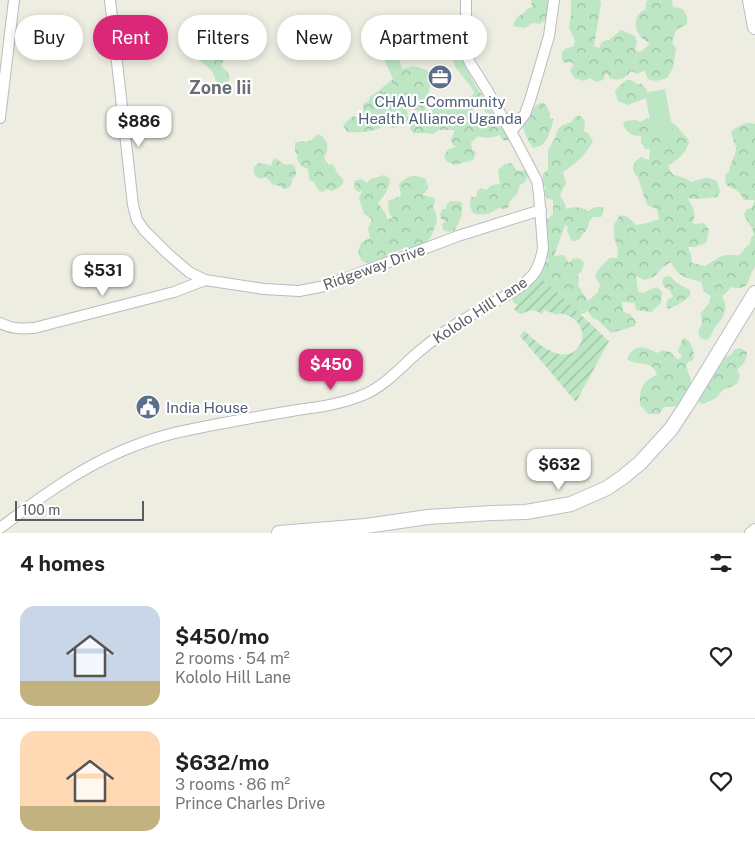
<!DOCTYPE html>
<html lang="en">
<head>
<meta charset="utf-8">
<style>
	:root { --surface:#fff; --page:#f6f6f6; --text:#222; --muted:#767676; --line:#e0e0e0; --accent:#db2777 }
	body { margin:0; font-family:"Public Sans",sans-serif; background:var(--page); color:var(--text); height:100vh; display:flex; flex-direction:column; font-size:19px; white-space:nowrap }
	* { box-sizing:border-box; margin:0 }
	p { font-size:16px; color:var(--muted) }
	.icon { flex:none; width:28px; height:28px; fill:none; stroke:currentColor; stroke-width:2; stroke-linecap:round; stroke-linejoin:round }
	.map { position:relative; height:533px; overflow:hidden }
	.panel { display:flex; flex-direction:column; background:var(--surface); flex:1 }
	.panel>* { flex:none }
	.guide { position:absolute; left:15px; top:15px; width:500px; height:45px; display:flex; gap:10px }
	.scale { position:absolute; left:15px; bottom:12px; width:129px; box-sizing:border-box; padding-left:5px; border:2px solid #5a5d63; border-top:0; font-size:14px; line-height:18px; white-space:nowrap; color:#5a5d63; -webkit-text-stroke:4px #fff; paint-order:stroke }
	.price { position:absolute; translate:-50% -42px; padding:0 11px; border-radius:10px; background:#fff; color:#222; font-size:16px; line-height:32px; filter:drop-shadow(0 1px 2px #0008) }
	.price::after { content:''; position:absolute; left:50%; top:30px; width:15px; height:11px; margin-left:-8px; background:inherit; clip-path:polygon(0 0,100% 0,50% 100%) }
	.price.on { background:var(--accent); color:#fff }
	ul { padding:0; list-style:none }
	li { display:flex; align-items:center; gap:15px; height:125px; padding:0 20px }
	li+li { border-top:1px solid var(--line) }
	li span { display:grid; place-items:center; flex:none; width:140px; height:100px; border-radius:15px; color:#555 }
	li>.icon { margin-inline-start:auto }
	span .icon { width:60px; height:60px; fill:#fffc; stroke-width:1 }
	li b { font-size:21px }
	h2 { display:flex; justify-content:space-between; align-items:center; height:60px; padding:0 20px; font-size:21px }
	.tag { padding:0 18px; border-radius:22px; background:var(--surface); box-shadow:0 2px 8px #0003; font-size:18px; line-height:45px }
	.tag.on { background:var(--accent); color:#fff }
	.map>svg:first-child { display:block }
</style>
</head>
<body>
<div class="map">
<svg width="755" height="533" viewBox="0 0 755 533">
	<defs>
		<pattern id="grass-tufts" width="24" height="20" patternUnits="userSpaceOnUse" patternTransform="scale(1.25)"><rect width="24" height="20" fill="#bde6c4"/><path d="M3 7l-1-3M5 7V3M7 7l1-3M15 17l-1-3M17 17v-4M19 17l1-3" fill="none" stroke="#9dbea3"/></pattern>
		<pattern id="forest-crowns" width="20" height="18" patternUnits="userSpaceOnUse" patternTransform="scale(1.25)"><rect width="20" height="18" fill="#bde6c4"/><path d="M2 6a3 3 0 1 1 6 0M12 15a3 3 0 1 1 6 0" fill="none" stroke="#9dbea3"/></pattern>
		<pattern id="garden-furrows" width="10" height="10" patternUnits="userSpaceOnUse" patternTransform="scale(1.25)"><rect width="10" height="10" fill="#bde6c4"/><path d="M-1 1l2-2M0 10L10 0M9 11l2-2" fill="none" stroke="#9dbea3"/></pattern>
	</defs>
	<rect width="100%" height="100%" fill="#edede2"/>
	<path fill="url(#grass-tufts)" d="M392 39 396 46 402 69 394 75 399 103 407 109 408 123V124L392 128 387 122 393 116 376 93 393 79 385 61 383 50Z
		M459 58 462 59 473 81 493 114 496 121 486 119V113L481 103 472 88 455 67 453 59Z"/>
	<path fill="url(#forest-crowns)" d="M531 0H550V9L546 20 540 24 532 23 525 28 513 26C517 13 522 17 527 9L532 7Z
		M571 0H600L601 3 594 46 599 48C602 42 603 40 609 40L621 30 635 36 637 42 635 51 640 52 650 44C648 42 645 41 643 39 634 31 632 15 645 10L646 2 648 0H672L673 7 683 9 687 17V24L676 30 672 42 676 49 673 68 667 78 656 81 648 79 644 70 638 74 631 71C625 78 621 81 611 79L606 73 603 80 596 82 590 78 584 81 574 78 570 70 574 65 571 62 564 63 562 60V52L565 49 574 46 575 41 569 28 571 15Z
		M190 16 193 19 214 18 212 26 214 31 210 37 221 46 226 55 221 66 227 71 230 78 227 84 222 86 217 84 212 71 199 60 196 46 197 40Z
		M414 66 427 70 431 78V85L424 104 428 113 439 105 443 106C451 100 457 97 468 98L476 92 481 93 482 98 477 107 472 110C475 113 487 122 491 124L497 121 501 122 508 135 507 137 510 135V139L505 141 502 139 500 135C491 138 487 139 478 136L471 143 472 149 476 153 473 160 455 165 446 161 444 155 449 149 456 147 453 145 451 139 455 130H439L433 134 425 133H413L410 128 412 124 418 122 417 110 407 109 391 93 394 75 402 69Z
		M626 80H631L637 84H642L647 90 646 98 628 105 618 101 615 91C618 87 622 84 626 80Z
		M376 93 385 95 395 110C389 132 365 133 347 132L343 125 353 116 363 120V104L369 101 370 96Z
		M541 103H544L550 113V118L553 119C553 125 548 139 544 143 542 146 537 147 533 148L527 138 520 121 536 105Z
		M576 116H580L585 121 584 132 588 133 593 141C584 157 579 161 563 172L566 183 560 195 565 204 566 209C572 206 583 207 588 211L595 207H603V213L601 217H592L589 221C589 231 583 231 580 239L575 241H572L567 231 568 227 565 225 554 256 564 255 569 263 573 259 579 258 584 263 582 271 577 275 579 278 578 285 588 301 598 292 600 285 595 276C598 268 604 264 609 258H617L618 250 614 237V225L620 215 628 217 636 225 647 223 659 219 657 209C654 208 652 207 649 206 645 203 641 186 639 180 638 177 634 174 633 170 633 164 636 160 641 157L649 160 650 149H645L641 142V136C631 136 628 133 623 125L625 121 635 120 641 122 647 118C663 123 669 116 681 131 684 135 687 137 689 141 687 152 678 160 668 166L672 174 687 179 691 182C702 179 705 175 717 181L720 192 717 197 698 199 687 198C694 207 696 213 693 224L704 223 709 230 706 243 695 247H688L691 254 692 263 705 266C712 262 719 256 727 255 731 254 736 256 739 255 743 253 744 247 750 244L751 238 754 235C752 225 747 223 744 214L747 209 752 208 755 200H744L739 192 726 185 725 175 729 171C730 163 737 154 736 147 735 144 732 136 731 132 738 126 746 121 755 124V267C746 277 753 292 731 287L728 291 722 296C729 309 724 317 716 326 712 331 713 335 707 340L700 338 698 331 702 324 701 313 709 303 711 296 704 292 701 282C685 277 679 278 671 262L663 267 654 277 644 280 636 276 638 292 643 293 649 290 657 287 662 292 661 303 651 312 636 310 635 303 622 302 623 312 630 314 636 322 635 326 611 333 598 320 593 318 587 311 585 313 576 315 565 305 522 309 513 302 511 289 549 260 545 258 546 241 548 236 545 229 547 220 553 214V200L547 198 544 192 546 188 542 184 543 174 548 170V150L555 138 558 129 563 125 571 122Z
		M318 134C328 139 330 148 324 157L328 165 332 164C336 168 336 173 340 176 341 178 343 179 344 181L340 187 332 191 326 189 323 192 318 190 314 182 309 180 308 169 301 166 297 159 298 156 295 151V143C300 140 304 143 309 141 313 140 315 136 318 134Z
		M275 158 285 165C294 163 296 165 296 175L292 179C293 185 289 189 283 189L280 186 273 185 266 177 259 179 254 174V167L258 163 266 164 271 166 273 160Z
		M512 163 516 170 526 171 528 176 525 182 520 185 517 194 510 201 508 208 503 209 499 208C490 213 484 217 473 213L470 206 471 197H476L478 190 481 188 486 190 492 185 500 184 498 170 505 164Z
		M384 175 390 179C390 188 384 196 378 203L386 214 387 219 393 218 389 213 388 201 401 196 399 184C408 175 414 174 426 179L428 189 423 195 429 197H433L435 201 433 207 436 213 437 222 430 238 423 245 414 249H401L383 259 366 263 361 260 358 250 362 242 370 238 368 229 372 219 364 214 359 198 362 191 358 192 354 188 355 181 361 179 368 183 369 180Z
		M450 201 461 202C465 210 459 223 455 230L449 232 443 230 442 224 446 222 441 219 440 215 442 209H446V206Z
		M670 276 677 283 690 290V296C683 301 677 306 668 309L666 305 668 299 673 297 670 290 664 287 662 281 665 277Z
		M683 338 688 340C693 347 695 352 693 360L688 362 686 365C688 372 692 381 692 389 692 402 675 408 664 407L659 414H648L640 405C639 390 642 381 657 375 653 359 638 367 627 359 634 343 644 346 657 353L663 350 670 352 678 360 682 357 678 351Z
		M740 348 747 352C746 361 744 364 737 370L740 375 737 384 723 390 716 398 703 404 696 401 723 358 731 355 734 350Z"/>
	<path fill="url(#garden-furrows)" d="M542 279 609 341 576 402 520 336 524 331C533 338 542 348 553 352 579 364 594 331 571 317 568 315 563 314 559 313L558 315 544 310 542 314C538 312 534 309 529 311 521 313 521 317 514 309Z"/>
	<path fill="#bde6c4" d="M665 89 673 132 653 136 645 93Z"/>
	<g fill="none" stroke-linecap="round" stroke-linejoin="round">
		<defs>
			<path id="street" d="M110 0 133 205 137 220 144 230 168 254 189 272 205 280
				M0 118 14 0
				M511 132 525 114 531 97 549 36 554 0
				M0 323C12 329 21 329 34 328L174 292 205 280 264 289 282 290 299 291 325 286 458 236 541 210
				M0 528C19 514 38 499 58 486 98 459 145 438 193 429 227 422 262 416 297 410 319 407 342 404 363 395 386 386 403 364 422 349 442 332 463 320 485 307 500 299 517 291 529 279 538 271 541 260 543 248L539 194 537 181 516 141 487 90 470 63 467 56 466 26V0
				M750 533 755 529"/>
			<path id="secondary" d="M750 0 755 27
				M279 533 366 526 428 517 492 513 526 512 571 504 607 488 623 477 640 463 671 429 688 403 755 293"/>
		</defs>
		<use href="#street" stroke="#b9bbc1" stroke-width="12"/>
		<use href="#secondary" stroke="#bcbec6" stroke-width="16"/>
		<use href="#street" stroke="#fff" stroke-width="10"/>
		<use href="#secondary" stroke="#fff" stroke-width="14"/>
	</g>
	<defs>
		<symbol id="office-disc" viewBox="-11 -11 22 22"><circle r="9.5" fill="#5c6f8a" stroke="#fff"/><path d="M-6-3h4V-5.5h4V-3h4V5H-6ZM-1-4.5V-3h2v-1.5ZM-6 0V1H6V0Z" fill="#fff"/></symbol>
		<symbol id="civic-disc" viewBox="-11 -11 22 22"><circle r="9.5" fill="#5c6f8a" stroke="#fff"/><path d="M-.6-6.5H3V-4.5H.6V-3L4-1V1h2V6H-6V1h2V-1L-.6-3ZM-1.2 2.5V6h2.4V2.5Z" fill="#fff"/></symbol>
	</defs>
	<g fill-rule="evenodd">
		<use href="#office-disc" x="426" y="63" width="28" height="28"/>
		<use href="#civic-disc" x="134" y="393" width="28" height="28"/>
	</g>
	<g text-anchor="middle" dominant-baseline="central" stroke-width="4.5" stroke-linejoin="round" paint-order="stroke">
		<g font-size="15" fill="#4e5e75" stroke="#fff">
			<text x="440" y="101">CHAU - Community<tspan x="440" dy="17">Health Alliance Uganda</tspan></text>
			<text x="166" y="407" text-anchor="start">India House</text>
		</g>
		<g font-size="15" fill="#5a5d63" stroke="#fff">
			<text transform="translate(374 267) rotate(-20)">Ridgeway Drive</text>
			<text transform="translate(480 310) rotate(-33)">Kololo Hill Lane</text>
		</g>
		<g font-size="18" font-weight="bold" fill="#6b6e75" stroke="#fff">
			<text x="220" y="87">Zone Iii</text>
		</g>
	</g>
</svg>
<div class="scale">100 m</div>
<b class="price" style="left:139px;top:148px">$886</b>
<b class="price" style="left:103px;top:297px">$531</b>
<b class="price on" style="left:331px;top:391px">$450</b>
<b class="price" style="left:559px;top:491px">$632</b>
<div class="guide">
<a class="tag">Buy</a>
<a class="tag on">Rent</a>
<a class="tag">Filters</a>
<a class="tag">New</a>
<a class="tag">Apartment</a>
</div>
</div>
<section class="panel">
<h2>4 homes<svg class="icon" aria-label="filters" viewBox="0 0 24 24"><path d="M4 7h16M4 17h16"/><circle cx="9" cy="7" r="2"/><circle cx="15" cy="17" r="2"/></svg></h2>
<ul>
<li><span style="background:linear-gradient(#c9d6e8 75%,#c2b280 0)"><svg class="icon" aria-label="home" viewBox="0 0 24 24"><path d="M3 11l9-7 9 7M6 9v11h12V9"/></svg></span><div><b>$450/mo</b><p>2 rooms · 54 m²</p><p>Kololo Hill Lane</p></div><svg class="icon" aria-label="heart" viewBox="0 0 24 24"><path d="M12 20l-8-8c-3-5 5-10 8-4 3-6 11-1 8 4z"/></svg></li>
<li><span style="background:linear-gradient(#ffd9b3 75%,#c2b280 0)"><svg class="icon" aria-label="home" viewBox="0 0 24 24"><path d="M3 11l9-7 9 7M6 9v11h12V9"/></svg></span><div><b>$632/mo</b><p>3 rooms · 86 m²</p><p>Prince Charles Drive</p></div><svg class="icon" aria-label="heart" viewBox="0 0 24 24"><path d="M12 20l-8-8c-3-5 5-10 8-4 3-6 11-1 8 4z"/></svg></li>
</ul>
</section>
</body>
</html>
